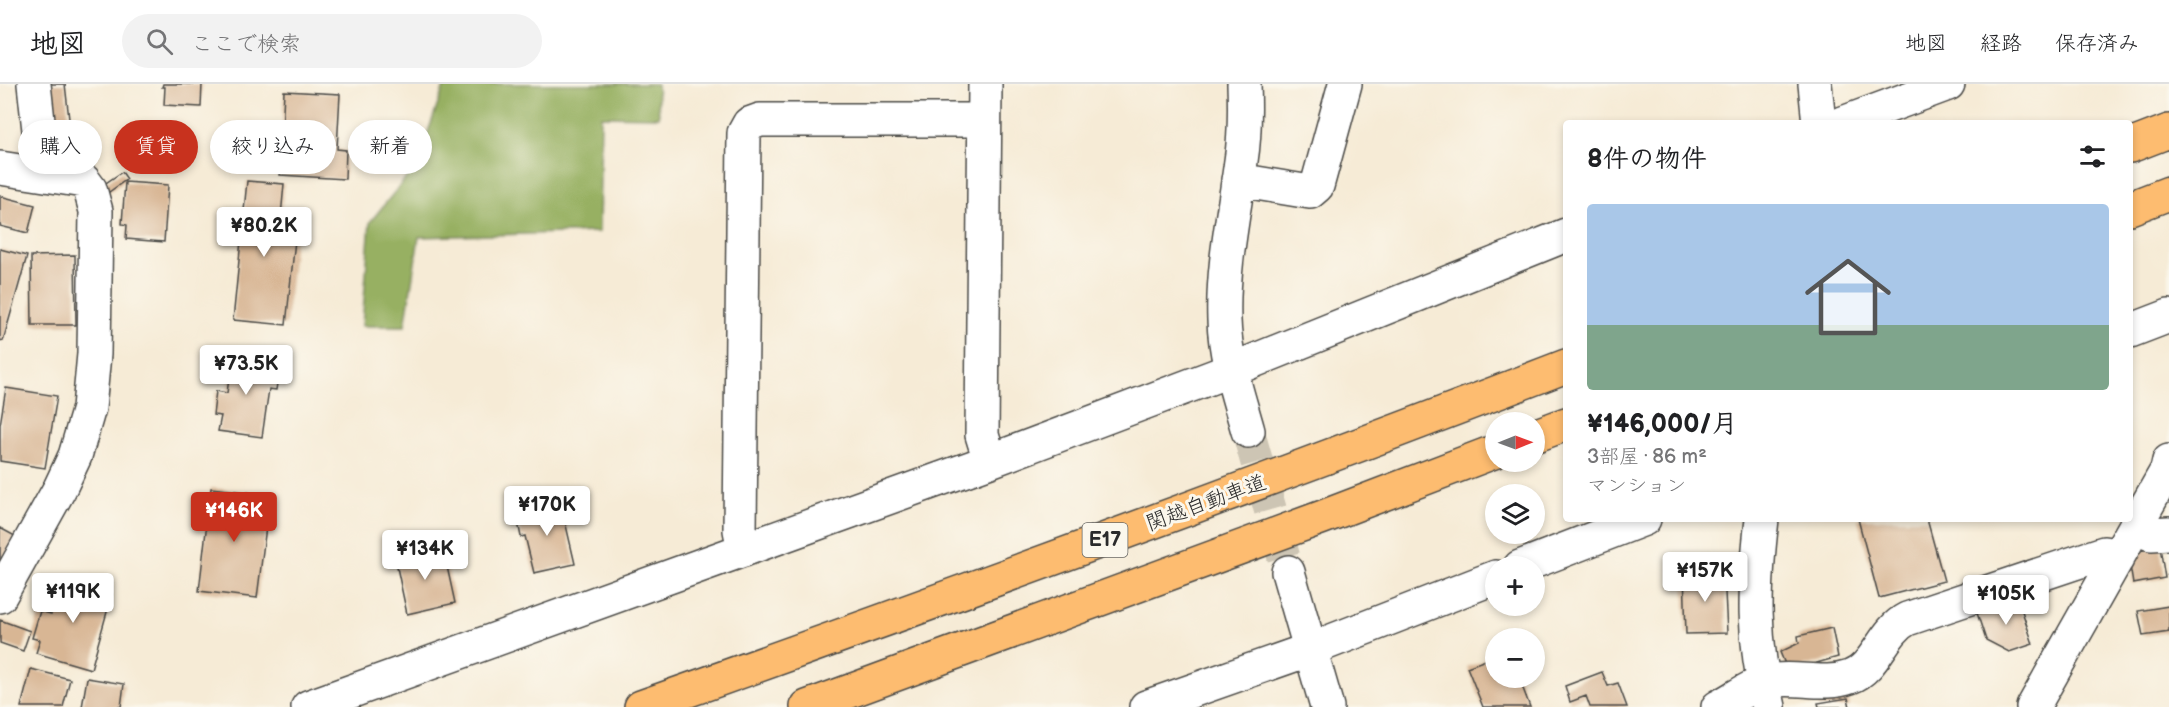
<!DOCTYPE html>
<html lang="ja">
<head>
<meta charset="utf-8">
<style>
	:root { --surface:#fff; --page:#f2f2f2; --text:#202124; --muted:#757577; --line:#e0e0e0; --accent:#c8321e }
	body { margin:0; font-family:"Balsamiq Sans","Klee One",sans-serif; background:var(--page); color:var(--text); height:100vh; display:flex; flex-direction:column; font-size:22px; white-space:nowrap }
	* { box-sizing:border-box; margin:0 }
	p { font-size:20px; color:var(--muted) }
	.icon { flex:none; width:33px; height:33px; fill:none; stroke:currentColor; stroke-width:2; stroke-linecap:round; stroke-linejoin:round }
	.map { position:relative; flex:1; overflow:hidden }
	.details { position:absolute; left:1563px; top:36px; width:570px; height:402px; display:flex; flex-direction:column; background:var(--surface); border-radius:6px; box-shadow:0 3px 9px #0003 }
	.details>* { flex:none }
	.top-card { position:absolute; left:18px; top:36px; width:570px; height:54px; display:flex; gap:12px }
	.needle { width:39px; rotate:89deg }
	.tools { position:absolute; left:1485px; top:328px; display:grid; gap:12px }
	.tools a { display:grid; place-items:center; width:60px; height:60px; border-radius:50%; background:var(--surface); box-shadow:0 3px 9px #0003; font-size:30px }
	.price { position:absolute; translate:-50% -51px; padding:0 14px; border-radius:6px; background:#fff; color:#222; font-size:20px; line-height:39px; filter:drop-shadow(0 2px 3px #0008) }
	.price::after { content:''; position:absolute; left:50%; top:36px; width:18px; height:14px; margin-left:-9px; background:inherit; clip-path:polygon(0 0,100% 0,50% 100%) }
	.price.current { background:var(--accent); color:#fff }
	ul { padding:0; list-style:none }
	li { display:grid; align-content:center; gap:12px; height:318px; padding:0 24px }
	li+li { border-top:2px solid var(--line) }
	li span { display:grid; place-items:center; height:186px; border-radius:6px; color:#555 }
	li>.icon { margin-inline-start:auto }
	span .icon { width:108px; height:108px; fill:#fffc; stroke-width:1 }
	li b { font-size:26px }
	h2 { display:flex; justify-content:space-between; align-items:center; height:72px; padding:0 24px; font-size:26px }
	.chip { padding:0 21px; border-radius:27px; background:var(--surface); box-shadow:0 3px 9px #0003; font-size:21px; line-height:54px }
	.chip.current { background:var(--accent); color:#fff }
	header { display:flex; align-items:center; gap:36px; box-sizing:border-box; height:84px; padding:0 30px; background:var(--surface); border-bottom:2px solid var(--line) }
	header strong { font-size:28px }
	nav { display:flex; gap:33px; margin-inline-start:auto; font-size:21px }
	.search { width:420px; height:54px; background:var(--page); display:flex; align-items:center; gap:15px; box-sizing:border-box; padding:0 21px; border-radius:33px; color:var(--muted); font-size:22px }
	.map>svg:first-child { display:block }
</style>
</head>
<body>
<header>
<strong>地図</strong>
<div class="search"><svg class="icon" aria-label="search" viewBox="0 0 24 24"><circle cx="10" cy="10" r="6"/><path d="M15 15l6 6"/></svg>ここで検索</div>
<nav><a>地図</a><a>経路</a><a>保存済み</a></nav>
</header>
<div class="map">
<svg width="2169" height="623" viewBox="0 0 2169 623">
	<rect width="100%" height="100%" fill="#fbf7ec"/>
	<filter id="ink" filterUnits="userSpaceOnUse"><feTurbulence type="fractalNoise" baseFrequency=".0167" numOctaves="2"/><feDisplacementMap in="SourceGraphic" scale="12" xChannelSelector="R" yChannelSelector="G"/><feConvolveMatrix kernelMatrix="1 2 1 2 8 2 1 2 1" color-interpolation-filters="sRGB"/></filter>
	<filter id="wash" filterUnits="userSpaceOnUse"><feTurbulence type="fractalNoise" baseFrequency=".008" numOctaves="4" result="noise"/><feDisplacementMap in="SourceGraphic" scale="24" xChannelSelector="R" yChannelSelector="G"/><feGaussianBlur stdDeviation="1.35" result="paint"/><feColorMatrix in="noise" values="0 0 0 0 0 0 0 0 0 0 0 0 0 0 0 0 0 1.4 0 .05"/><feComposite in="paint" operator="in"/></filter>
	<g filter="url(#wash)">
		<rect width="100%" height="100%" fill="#f6ebd6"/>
		<path fill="#97b062" stroke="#616e46" stroke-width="1.5" d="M445 0H657L659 33 601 32 599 148 419 153 405 242H362L370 138 416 82Z"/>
		<g id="blocks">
			<path fill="#d8b694" d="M43 0H65L73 70 51 72Z
				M163 0H202L201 23 164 21 165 3H162Z
				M284 7 340 10 337 65 346 66 345 95 280 91Z
				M122 88 127 95 109 108 103 101Z
				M247 97 284 100 279 154 295 156 286 241 233 236Z
				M125 98 168 101 164 158 126 155 127 141 122 140Z
				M0 112 35 121 28 149 0 142Z
				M0 165 27 172 3 257 0 256Z
				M75 171 76 241H32L31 172Z
				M232 272 280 279 276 306 269 305 262 353 218 347 221 332 213 331 216 307 227 309Z
				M6 304 57 312 45 384 0 377V341Z
				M211 404 270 411 257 514 199 507Z
				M554 413 560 439 565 437 575 480 534 489 525 452 521 453 518 438 533 435 529 419Z
				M1858 435H1927L1944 497 1879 514Z
				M0 444 15 452 0 481Z
				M2160 463 2165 494 2133 500 2128 469Z
				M443 464 455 519 407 530 395 474Z
				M1724 487 1727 549 1686 550 1684 488Z
				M61 495 112 510 91 585 36 569 40 556 32 554 40 527 51 530Z
				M2018 515 2033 560 2009 568 1986 556 1977 529Z
				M2169 522V548L2143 552 2138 527Z
				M0 536 30 547 23 567 0 559Z
				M1832 544 1838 573 1788 587 1780 568 1799 559 1798 552Z
				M1496 572V594H1519L1530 623H1483L1467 583Z
				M31 585 70 595 63 623H21Z
				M1602 588 1608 602 1618 599 1627 623H1590L1586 612 1570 618 1565 602Z
				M87 594 124 600 121 623H82Z
				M1848 614 1850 623H1819L1818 619Z"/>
		</g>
	</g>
	<g filter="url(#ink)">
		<use href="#blocks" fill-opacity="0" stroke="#494845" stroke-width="1.5"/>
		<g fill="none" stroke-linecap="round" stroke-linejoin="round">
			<path stroke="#cdc5b4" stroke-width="33" stroke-dasharray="33 16" stroke-linecap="butt" d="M1248 347 1288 488"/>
			<defs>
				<path id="minor" d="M34 0 42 74 41 89
					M985 0 982 351 990 377
					M1244 0C1245 26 1245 52 1241 77 1234 130 1222 183 1224 236 1225 274 1238 311 1248 347
					M1815 0 1819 39
					M1843 39 1948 0
					M0 84 84 97 90 105 96 127 94 270 89 324 75 372 60 404 0 512
					M1238 96 1310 108 1317 102 1345 0
					M2130 247 2169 232
					M1762 435C1754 506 1752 553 1769 623
					M2135 444 2151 450 2169 449
					M744 466 740 446 744 49 749 40 760 36H984
					M1520 483 1644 435
					M1288 488 1327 623
					M308 623 990 377 1231 286 1566 151
					M1146 623 1311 565 1496 493
					M1718 623C1736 614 1756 597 1776 596 1801 593 1825 602 1850 593 1876 584 1883 547 1907 535L2104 469 2112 470 2117 475
					M2033 623 2167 386 2169 377"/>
				<path id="highway" d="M2130 62 2169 47
					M2130 124 2169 109
					M1534 352 1566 340
					M641 623C951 513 1260 400 1566 282
					M807 623 1323 433 1496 367"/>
			</defs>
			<use href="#minor" stroke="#494845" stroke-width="36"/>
			<use href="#highway" stroke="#494845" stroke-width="36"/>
			<use href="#minor" stroke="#fff" stroke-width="33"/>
			<use href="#highway" stroke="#fdbc70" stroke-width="33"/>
		</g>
	</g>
	<g text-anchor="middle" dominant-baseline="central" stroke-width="6" stroke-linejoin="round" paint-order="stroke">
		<rect fill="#fbf7ec" stroke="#696865" stroke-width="1.5" x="1082.5" y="439" width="45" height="34" rx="4.5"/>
		<g font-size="20" font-weight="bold" fill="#2b2b2b">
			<text x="1105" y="456">E17</text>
		</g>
		<g font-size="21" fill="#2b2b2b" stroke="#fbf7ec">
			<text transform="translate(1206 419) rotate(-20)">関越自動車道</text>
		</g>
	</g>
</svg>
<div class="tools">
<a><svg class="needle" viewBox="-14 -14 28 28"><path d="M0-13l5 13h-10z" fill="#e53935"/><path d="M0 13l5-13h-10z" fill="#757577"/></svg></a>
<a><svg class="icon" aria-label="layers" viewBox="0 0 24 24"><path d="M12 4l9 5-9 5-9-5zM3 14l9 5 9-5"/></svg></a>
<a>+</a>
<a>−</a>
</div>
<b class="price" style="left:264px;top:174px">¥80.2K</b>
<b class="price" style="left:246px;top:312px">¥73.5K</b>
<b class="price" style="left:547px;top:453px">¥170K</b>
<b class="price current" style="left:234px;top:459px">¥146K</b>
<b class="price" style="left:425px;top:497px">¥134K</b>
<b class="price" style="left:1705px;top:519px">¥157K</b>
<b class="price" style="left:73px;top:540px">¥119K</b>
<b class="price" style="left:2006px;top:542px">¥105K</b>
<div class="top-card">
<a class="chip">購入</a>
<a class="chip current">賃貸</a>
<a class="chip">絞り込み</a>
<a class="chip">新着</a>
</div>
<section class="details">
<h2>8件の物件<svg class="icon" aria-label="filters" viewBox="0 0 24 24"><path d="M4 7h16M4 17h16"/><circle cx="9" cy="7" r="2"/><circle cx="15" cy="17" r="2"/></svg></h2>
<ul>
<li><span style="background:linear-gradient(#a9c7e8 65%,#7fa58c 0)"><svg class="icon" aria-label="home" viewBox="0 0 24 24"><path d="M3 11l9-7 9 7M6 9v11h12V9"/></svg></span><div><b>¥146,000/月</b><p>3部屋 · 86 m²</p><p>マンション</p></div></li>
</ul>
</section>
</div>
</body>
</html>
